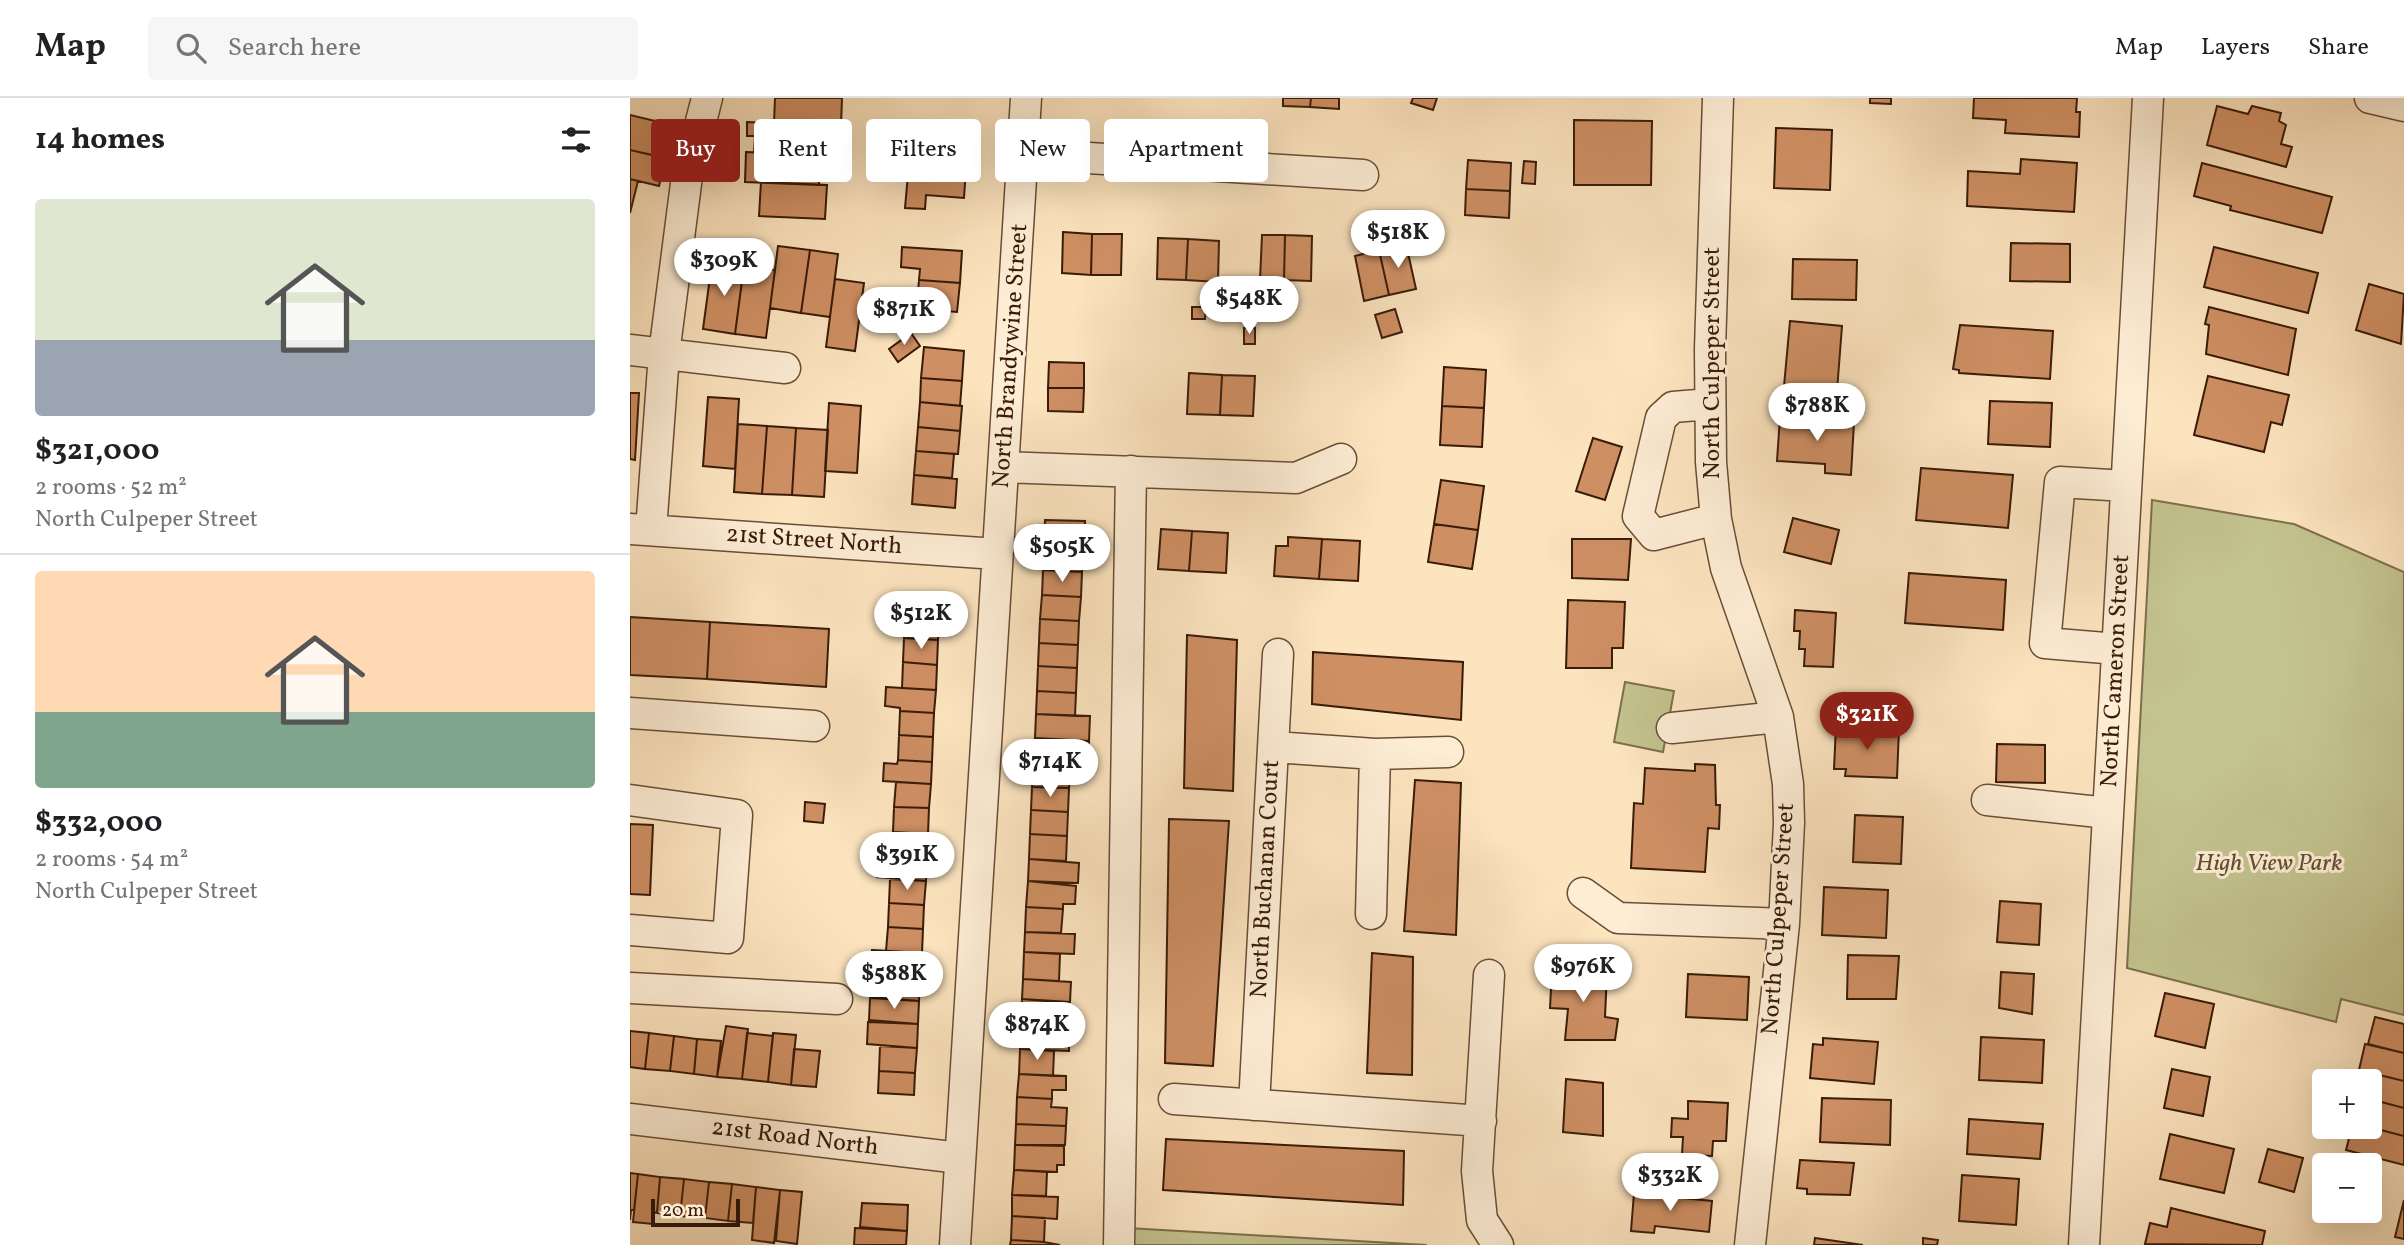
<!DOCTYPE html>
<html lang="en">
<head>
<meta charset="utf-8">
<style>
	:root { --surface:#fff; --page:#f6f6f6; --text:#202124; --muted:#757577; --line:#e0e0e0; --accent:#8f2418 }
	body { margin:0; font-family:Vollkorn,serif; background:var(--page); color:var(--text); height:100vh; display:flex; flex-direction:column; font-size:26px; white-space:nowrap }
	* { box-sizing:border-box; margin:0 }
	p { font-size:23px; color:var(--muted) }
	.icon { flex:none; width:38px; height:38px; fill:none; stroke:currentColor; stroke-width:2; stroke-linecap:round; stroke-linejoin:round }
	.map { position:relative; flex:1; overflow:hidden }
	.panel { display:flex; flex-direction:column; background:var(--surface); width:630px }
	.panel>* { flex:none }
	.top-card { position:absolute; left:21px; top:21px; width:665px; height:63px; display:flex; gap:14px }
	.tools { position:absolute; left:1682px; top:971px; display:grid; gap:14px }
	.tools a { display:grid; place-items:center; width:70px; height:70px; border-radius:7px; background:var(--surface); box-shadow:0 7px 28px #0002; font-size:35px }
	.scale { position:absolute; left:21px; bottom:18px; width:89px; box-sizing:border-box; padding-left:7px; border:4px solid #391b09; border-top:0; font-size:19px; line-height:24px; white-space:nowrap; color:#391b09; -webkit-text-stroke:5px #fdedd5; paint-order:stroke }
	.price { position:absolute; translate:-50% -60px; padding:0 16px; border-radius:24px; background:#fff; color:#222; font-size:23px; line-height:46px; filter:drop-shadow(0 2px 4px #0008) }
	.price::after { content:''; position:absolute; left:50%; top:42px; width:21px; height:16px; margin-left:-10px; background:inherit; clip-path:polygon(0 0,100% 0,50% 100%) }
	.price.current { background:var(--accent); color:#fff }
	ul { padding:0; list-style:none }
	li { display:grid; align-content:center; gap:14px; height:371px; padding:0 35px }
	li+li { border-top:2px solid var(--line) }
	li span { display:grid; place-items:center; height:217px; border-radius:7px; color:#555 }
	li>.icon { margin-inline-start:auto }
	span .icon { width:126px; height:126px; fill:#fffc; stroke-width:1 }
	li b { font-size:30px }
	h2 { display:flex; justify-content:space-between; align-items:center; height:84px; padding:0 35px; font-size:30px }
	.tag { padding:0 24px; border-radius:7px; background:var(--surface); box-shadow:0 7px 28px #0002; font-size:24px; line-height:63px }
	.tag.current { background:var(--accent); color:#fff }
	header { display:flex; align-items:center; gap:42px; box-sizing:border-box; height:98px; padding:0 35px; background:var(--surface); border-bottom:2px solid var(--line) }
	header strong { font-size:33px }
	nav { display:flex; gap:38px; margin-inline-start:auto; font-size:24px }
	.search { width:490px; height:63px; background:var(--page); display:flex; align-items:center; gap:18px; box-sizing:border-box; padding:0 24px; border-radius:7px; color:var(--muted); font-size:26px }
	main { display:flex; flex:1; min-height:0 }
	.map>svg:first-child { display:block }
</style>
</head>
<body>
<header>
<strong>Map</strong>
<div class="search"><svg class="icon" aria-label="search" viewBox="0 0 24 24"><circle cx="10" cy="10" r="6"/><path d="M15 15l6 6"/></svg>Search here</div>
<nav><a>Map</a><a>Layers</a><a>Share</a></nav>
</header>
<main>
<section class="panel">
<h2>14 homes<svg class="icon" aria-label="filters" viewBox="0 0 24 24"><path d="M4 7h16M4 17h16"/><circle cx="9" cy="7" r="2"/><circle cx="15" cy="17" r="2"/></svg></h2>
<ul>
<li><span style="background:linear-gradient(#dfe7d0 65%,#9aa5b1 0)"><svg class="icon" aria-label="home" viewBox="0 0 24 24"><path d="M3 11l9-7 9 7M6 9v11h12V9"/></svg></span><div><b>$321,000</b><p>2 rooms · 52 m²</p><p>North Culpeper Street</p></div></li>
<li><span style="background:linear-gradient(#ffd9b3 65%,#7fa58c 0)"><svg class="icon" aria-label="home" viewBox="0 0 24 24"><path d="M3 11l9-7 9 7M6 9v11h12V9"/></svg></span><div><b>$332,000</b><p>2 rooms · 54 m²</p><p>North Culpeper Street</p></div></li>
</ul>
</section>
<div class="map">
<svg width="1774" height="1147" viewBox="0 0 1774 1147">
	<rect width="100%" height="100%" fill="#fce4bf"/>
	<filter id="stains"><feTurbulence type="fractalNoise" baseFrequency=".00286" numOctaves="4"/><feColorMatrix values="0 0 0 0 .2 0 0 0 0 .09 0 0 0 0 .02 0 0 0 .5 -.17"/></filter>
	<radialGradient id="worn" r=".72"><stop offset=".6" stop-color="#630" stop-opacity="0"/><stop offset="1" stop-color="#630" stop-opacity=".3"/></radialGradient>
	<path fill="#c3c38f" stroke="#7e6f4c" stroke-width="2" d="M1522 402 1664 426 1774 474V917L1711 901 1706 924 1497 870Z
		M995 584 1044 593 1033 654 984 644Z
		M497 1130 797 1147H497Z"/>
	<path fill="#ce8f63" stroke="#391b09" stroke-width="2" d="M145 0H212L211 28 144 25Z
		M653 0H681L680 9 653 8Z
		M681 0H709V11L680 9Z
		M783 0H807L803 12 781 5Z
		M1240 0H1261V6L1240 5Z
		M1344 0H1447L1446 14H1450L1449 39 1375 35 1376 22 1343 20Z
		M1587 8 1618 16 1622 8 1651 15 1649 23 1656 27 1651 46 1662 49 1656 69 1577 47Z
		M0 17 46 28 39 61 0 52Z
		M944 22 1022 23 1021 87H944Z
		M117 24 185 27 184 57 124 54 125 38H117Z
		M1146 30 1202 32 1200 92 1144 90Z
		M281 34 339 38 336 70 295 66 296 48 280 47Z
		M0 52 36 60 29 88 0 81Z
		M116 54 190 57 189 87 115 84Z
		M1391 61 1447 65 1444 114 1337 108 1338 73 1390 76Z
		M838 62 881 65 880 93 836 91Z
		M894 63 906 64 905 86 892 85Z
		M279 65 336 70 334 100 296 97 295 111 275 110Z
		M1572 65 1702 99 1692 135 1600 112 1601 108 1564 98Z
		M0 81 8 83 0 115Z
		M131 84 197 87 195 121 129 118Z
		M836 91 880 93 879 120 835 117Z
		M433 134 462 136 461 177 432 175Z
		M462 136H492L491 177H461Z
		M632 137H655L654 182H630Z
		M655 137 682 138 681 183 654 182Z
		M528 140 558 141 556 182 527 181Z
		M558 141 589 143 588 184 556 182Z
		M1381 145 1440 146V184L1380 183Z
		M776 146 786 191 759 197 749 152Z
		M148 148 180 152 171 215 140 210Z
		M272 149 332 153 330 185 289 182 290 171 271 169Z
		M1584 149 1688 175 1678 215 1574 189Z
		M180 152 208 156 200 219 171 215Z
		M749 152 759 197 734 203 725 158Z
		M1163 161 1227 162 1226 202 1162 201Z
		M82 164 114 168 105 236 73 231Z
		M114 168 145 172 136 240 105 236Z
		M205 181 234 185 225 253 196 249Z
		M289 182 330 185 327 214 268 209 269 192 288 194Z
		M1739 186 1774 196 1771 246 1726 232Z
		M562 209H576L575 221H562Z
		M1579 209 1666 231 1658 277 1576 256 1579 227 1575 226Z
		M765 211 772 234 752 240 745 217Z
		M1160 223 1212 228 1207 293 1154 288Z
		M1330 227 1423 233 1420 281 1329 275V272L1323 271Z
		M614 230H625V246H614Z
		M281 235 290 248 268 264 259 251Z
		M294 249 334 253 332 283 291 280Z
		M419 264 454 265V290H418Z
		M814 269 856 272 854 310 812 308Z
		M559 275 592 277 590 317 557 316Z
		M592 277 625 278 623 318 590 317Z
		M1578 278 1659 297 1652 327 1641 324 1634 354 1564 337Z
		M291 280 332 283 330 308 290 304Z
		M418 290H454L453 314 418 313Z
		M0 295H9L5 362 0 361Z
		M78 299 109 301 105 371 73 368Z
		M1360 303 1422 305 1420 349 1358 346Z
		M290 304 332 308 330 333 288 329Z
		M199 305 231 308 227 375 195 373Z
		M812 308 854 310 852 349 810 347Z
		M1150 319 1224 324 1221 377 1195 375V366L1147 363Z
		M108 326 137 328 132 396 104 394Z
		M137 328 166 330 162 397 132 396Z
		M288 329 330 333 328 356 286 353Z
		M166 330 198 332 194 399 162 397Z
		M963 340 992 349 975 402 946 393Z
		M286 353 324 356 322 380 284 377Z
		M1291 370 1383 377 1378 430 1286 422Z
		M284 377 327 381 325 410 282 406Z
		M811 382 854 388 848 432 804 426Z
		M1163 420 1209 432 1201 466 1154 454Z
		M415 422 455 423V429L464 430 463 449 414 447Z
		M804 426 848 432 842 471 798 464Z
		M531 431 562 433 559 473 528 471Z
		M562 433 598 435 596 475 559 473Z
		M658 439 692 441 689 481 644 478 646 448H658Z
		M692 441 730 443 728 483 689 481Z
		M942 441H1001L998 482 942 480Z
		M414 447 453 448 452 474 413 472Z
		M413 472 452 474 451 499 412 497Z
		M1279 475 1376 482 1373 532 1275 525Z
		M412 497 451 499 449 523 410 521Z
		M938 502 995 504 993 550H982V570H936Z
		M276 510 310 512 308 542 274 540Z
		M1165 512 1206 515 1203 569 1174 568 1175 551H1169L1170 533H1164Z
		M0 519 80 524 77 581 0 577Z
		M410 521 449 523 448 547 409 545Z
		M80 524 199 531 196 589 77 581Z
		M557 537 607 542 603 693 554 690Z
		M274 540 308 542 307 567 273 564Z
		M409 545 448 547 447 570 408 568Z
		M683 554 833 564 831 622 682 606Z
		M273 564 307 567 306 592 272 590Z
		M408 568 447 570 446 595 407 593Z
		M256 589 306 592 304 615 270 613V610L255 608Z
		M407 593 446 595 445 618 406 616Z
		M270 613 304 615 303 639 269 637Z
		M406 616 460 618 459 643 405 640Z
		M1206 628 1269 631 1267 680 1215 678 1216 671H1204Z
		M269 637 303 639 302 664 268 662Z
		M405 640 459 643 458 665 404 662Z
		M1367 646 1415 647V685L1366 684Z
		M268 662 302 664 301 686 253 683 254 665 267 666Z
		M404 662 441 664 439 690 402 689Z
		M1065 666 1085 667 1086 707H1090L1089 731 1078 730 1075 774 1001 770 1004 705 1013 706 1015 670 1065 673Z
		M785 682 831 685 826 837 774 833Z
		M266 684 301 686 299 710 264 709Z
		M402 689 439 690 438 714 401 712Z
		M175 704 195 706 193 725 174 723Z
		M264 709 299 710 298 736 263 734Z
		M401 712 438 714 437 738 400 736Z
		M1225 717 1273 719 1271 766 1223 764Z
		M539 721 599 723 583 968 535 965Z
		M0 726 23 727 20 797 0 796Z
		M263 734 298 736 297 760 262 758Z
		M400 736 437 738 436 763 399 761Z
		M249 757 297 760 296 783 247 779Z
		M399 761 449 765 448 785 398 783Z
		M260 781 296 783 294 807 259 805Z
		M398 783 446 788 445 806H433V811L396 809Z
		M1194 789 1258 792 1256 840 1192 837Z
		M1370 803 1411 806 1409 847 1367 844Z
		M259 805 294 807 293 831 258 829Z
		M396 809 433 811 431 835 395 834Z
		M258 829 293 831 292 855 256 853Z
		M395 834 445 836 444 856 394 854Z
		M242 852 292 855 290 880 241 876Z
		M394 854 430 856 429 883 393 881Z
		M742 855 783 859 782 977 737 975Z
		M1218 857 1269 858 1266 901H1217Z
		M922 871 977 875 975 919 988 921 985 942H935L938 911 920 910Z
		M1371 874 1404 876 1402 916 1369 910Z
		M241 876 290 880 289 903 240 899Z
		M1058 876 1119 879 1117 922 1056 919Z
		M393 881 441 884 440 904 392 901Z
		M1535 895 1584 906 1575 950 1525 938Z
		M240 900 289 903 288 926 239 922Z
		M392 901 427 904 426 930 391 928Z
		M1745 919 1774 926V955L1738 946Z
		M238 924 288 926 287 950 237 946Z
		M96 928 118 931 112 981 87 979Z
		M391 928 439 932V953L390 951Z
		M0 933 19 935 15 971 0 969Z
		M19 935 44 938 40 973 15 971Z
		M117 935 143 938 138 984 112 981Z
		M143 935 166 937 161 987 138 984Z
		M44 938 67 941 64 976 40 973Z
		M1351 939 1414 942 1412 985 1349 982Z
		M1193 940 1248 944 1244 986 1180 980 1183 946 1193 947Z
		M67 941 91 943 87 979 64 976Z
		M1735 946 1774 955V983L1729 972Z
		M250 948 287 950 285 975 249 973Z
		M164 951 190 953 186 989 161 987Z
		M390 951 424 953 423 978 389 976Z
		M1542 971 1580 979 1573 1018 1534 1010Z
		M1729 972 1774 983V1010L1740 1001V984H1726Z
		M249 973 285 975 284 997 248 995Z
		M389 976 436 978V992H422V1001L387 999Z
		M936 981 973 985V1038L933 1034Z
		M387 999 422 1001 421 1009 437 1010 436 1028 386 1026Z
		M1192 1000 1261 1002 1260 1047 1190 1044Z
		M1740 1001 1774 1010V1038L1739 1029Z
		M1058 1003 1098 1005 1096 1043H1083L1082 1058 1052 1057 1053 1039H1041L1042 1020 1058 1021Z
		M1339 1021 1413 1026 1410 1061 1337 1056Z
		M386 1026 436 1028 435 1047H385Z
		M1722 1029H1739L1774 1038V1067L1716 1052Z
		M1540 1036 1604 1051 1594 1095 1530 1081Z
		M536 1041 774 1053 773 1107 533 1092Z
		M385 1047 434 1048V1067H427V1074L384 1072Z
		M1638 1051 1673 1060 1664 1094 1629 1084Z
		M1170 1062 1224 1065 1220 1097 1177 1096V1091L1167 1090Z
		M384 1072 417 1074 416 1098 382 1097Z
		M0 1075 8 1076 4 1112H1L0 1122Z
		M8 1076 30 1079 27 1115 24 1114 23 1126 3 1124Z
		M1332 1077 1389 1081 1386 1127 1329 1123Z
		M30 1079 54 1081 50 1118 27 1115Z
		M54 1081 79 1084 75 1120 50 1118Z
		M79 1084 102 1086 98 1123 75 1120Z
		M102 1086 126 1089 123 1125 98 1123Z
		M126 1089 150 1092 144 1145 122 1142Z
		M150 1092 172 1094 167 1146 146 1143Z
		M1004 1095 1082 1103 1079 1134 1025 1128 1024 1135 1001 1133Z
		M382 1097 428 1099 427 1121 382 1118Z
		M1774 1102V1141L1765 1139Z
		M232 1105 278 1107 277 1133 230 1129Z
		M1541 1110 1635 1133 1632 1147 1515 1146 1520 1125 1537 1129Z
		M382 1118 415 1120 414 1144 381 1142Z
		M225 1130 277 1133 276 1147H224Z
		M1185 1140 1233 1147H1184Z
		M1293 1140 1308 1142 1307 1147H1293Z
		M381 1142 414 1144 430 1147H380Z"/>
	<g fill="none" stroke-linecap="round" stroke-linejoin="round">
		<defs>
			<path id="minor" d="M1088 0 1080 251 1081 364 1086 421 1096 470 1148 619 1158 686 1159 725 1154 826 1120 1147
				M1740 0 1774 8
				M394 56 733 77
				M0 252 155 270
				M1080 306 1043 309 1031 320 1008 418 1024 437 1086 421
				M375 369 666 380 711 361
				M0 431 367 456
				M21 432 34 256 57 78 77 0
				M1487 551 1415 545 1430 384 1496 388
				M0 615 184 628
				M1042 630 1148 619
				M644 649 745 656 741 816
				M745 656 818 654
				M0 702 107 717 98 840 0 832
				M1357 702 1478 715
				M953 795 988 820 1154 826
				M859 877 847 1073 852 1122 868 1147
				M0 890 207 901
				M544 1001 851 1023
				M624 1007 648 556
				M0 1021 330 1060
				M325 1147 396 0
				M489 1147 501 373
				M1454 1147 1518 0"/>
		</defs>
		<use href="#minor" stroke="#6a4d36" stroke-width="33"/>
		<use href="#minor" stroke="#fdedd5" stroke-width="30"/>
	</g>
	<g text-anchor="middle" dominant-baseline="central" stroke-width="6" stroke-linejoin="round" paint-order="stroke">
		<g font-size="24" fill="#391b09" stroke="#fdedd5">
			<text transform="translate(381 258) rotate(-86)">North Brandywine Street</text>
			<text transform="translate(1083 265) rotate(-90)">North Culpeper Street</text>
			<text transform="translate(184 443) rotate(4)">21st Street North</text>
			<text transform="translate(1486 573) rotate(-87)">North Cameron Street</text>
			<text transform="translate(636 781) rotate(-87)">North Buchanan Court</text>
			<text transform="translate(1149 821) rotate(-86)">North Culpeper Street</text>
			<text transform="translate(165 1040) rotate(7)">21st Road North</text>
		</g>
		<g font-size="24" font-style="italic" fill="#624d31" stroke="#fdedd5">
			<text x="1639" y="766">High View Park</text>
		</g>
	</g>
	<rect width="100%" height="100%" filter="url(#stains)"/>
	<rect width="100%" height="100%" fill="url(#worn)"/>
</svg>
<div class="tools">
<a>+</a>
<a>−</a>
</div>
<div class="scale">20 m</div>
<b class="price" style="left:768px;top:172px">$518K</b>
<b class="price" style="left:94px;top:200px">$309K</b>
<b class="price" style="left:619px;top:238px">$548K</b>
<b class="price" style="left:274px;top:249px">$871K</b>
<b class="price" style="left:1187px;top:345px">$788K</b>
<b class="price" style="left:432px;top:486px">$505K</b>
<b class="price" style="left:291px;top:553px">$512K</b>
<b class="price current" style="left:1237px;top:654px">$321K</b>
<b class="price" style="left:420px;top:701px">$714K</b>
<b class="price" style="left:277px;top:794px">$391K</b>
<b class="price" style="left:953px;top:906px">$976K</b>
<b class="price" style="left:264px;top:913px">$588K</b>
<b class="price" style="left:407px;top:964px">$874K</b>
<b class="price" style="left:1040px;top:1115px">$332K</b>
<div class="top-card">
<a class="tag current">Buy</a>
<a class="tag">Rent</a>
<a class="tag">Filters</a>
<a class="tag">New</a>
<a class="tag">Apartment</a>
</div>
</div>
</main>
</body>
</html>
